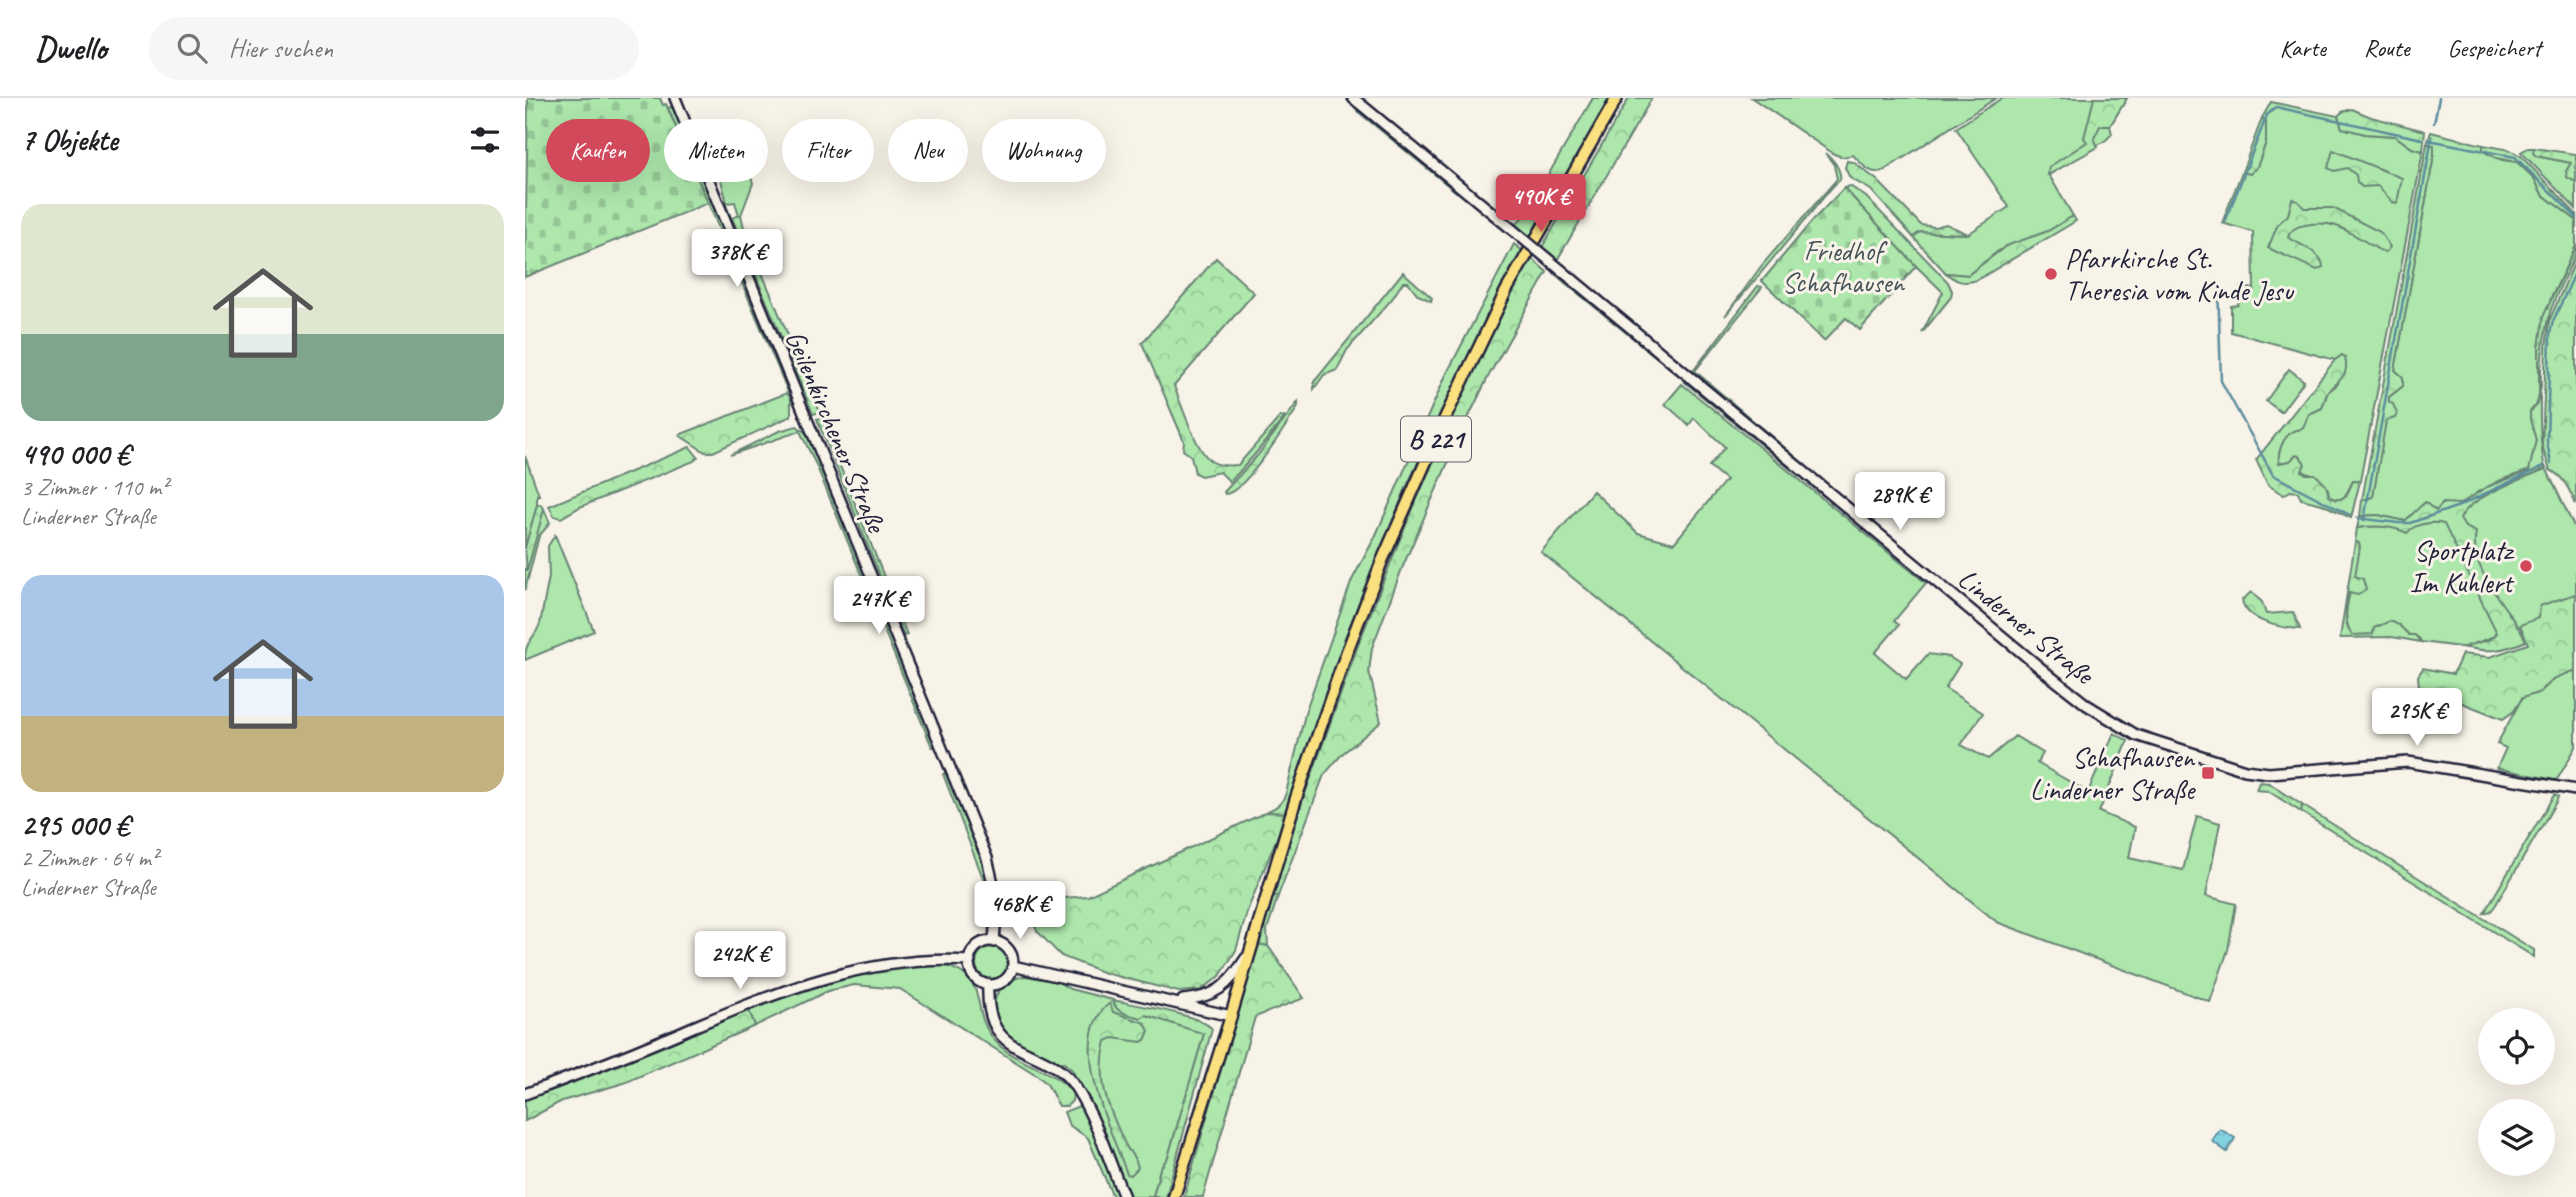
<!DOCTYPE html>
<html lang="de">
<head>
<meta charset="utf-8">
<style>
	:root { --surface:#fff; --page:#f6f6f6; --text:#202124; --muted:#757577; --line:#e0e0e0; --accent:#d1495b }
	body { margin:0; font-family:Caveat,sans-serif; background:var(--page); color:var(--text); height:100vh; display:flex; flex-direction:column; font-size:26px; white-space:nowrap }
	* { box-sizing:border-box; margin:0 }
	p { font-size:23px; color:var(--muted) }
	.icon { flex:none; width:38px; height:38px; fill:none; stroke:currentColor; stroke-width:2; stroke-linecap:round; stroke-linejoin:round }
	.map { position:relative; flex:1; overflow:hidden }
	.sheet { display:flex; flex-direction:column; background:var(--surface); width:525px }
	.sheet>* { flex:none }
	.guide { position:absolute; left:21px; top:21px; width:665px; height:63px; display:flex; gap:14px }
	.tools { position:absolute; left:1953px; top:910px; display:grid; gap:14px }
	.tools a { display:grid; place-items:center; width:77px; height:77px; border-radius:50%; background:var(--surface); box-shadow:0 7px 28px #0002; font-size:35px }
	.price { position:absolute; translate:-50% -60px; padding:0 16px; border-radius:7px; background:#fff; color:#222; font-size:23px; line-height:46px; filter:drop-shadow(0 2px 4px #0008) }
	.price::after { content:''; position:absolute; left:50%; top:42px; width:21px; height:16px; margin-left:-10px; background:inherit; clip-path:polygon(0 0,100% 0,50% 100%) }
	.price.active { background:var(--accent); color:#fff }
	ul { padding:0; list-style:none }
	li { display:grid; align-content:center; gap:14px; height:371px; padding:0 21px }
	li span { display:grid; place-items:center; height:217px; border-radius:21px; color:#555 }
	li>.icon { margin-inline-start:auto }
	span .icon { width:126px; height:126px; fill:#fffc; stroke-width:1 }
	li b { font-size:30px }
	h2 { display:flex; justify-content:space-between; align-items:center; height:84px; padding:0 21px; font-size:30px }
	.pill { padding:0 24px; border-radius:32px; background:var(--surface); box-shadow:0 7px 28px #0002; font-size:24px; line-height:63px }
	.pill.active { background:var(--accent); color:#fff }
	header { display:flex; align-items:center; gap:42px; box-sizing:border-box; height:98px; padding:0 35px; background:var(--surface); border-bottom:2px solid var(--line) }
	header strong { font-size:33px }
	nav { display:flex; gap:38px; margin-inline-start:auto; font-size:24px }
	.search { width:490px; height:63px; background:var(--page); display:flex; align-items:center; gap:18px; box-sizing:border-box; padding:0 24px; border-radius:38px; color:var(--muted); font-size:26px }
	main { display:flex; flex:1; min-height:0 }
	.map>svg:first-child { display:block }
</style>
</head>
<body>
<header>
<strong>Dwello</strong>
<div class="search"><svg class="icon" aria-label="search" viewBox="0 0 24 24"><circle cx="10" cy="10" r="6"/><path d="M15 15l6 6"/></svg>Hier suchen</div>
<nav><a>Karte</a><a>Route</a><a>Gespeichert</a></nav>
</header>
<main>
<section class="sheet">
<h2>7 Objekte<svg class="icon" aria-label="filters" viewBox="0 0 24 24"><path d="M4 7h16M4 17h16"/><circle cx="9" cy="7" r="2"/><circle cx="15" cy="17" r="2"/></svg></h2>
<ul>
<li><span style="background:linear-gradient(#dfe7d0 60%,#7fa58c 0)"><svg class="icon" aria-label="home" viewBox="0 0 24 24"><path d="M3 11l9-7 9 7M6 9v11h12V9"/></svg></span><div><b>490 000 €</b><p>3 Zimmer · 110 m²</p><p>Linderner Straße</p></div></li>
<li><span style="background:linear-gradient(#a9c7e8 65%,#c2b280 0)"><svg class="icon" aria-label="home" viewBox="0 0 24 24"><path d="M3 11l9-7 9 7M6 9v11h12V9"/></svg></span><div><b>295 000 €</b><p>2 Zimmer · 64 m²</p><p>Linderner Straße</p></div></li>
</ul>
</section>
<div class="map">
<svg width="2051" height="1099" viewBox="0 0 2051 1099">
	<defs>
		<pattern id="forest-crowns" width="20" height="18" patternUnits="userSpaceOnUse" patternTransform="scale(1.75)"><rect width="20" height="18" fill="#ade7ac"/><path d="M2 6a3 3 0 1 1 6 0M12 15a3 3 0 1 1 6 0" fill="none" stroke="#95c695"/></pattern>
		<pattern id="cemetery-stones" width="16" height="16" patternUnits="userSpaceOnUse" patternTransform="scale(1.75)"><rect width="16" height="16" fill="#ade7ac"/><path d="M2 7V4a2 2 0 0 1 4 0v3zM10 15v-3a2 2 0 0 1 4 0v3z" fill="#95c695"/></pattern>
		<pattern id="water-ripples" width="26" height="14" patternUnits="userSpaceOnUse" patternTransform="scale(1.75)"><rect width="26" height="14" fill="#82d2df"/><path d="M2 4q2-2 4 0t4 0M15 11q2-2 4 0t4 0" fill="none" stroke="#70b4c0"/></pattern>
	</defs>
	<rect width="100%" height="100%" fill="#f7f3e8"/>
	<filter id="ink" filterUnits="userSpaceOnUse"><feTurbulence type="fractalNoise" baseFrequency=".0143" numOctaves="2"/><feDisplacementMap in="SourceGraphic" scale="14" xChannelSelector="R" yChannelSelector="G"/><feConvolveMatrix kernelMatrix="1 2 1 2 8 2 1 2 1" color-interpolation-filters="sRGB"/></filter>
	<g filter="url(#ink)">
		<path fill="#f5e7d3" d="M204 25 221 66 195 78 186 56 173 37Z"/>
		<path fill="#ade7ac" stroke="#688474" stroke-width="2" d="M1068 0H1089L1005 143 988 130 1001 115Z
			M1227 0H1471L1358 73C1345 78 1337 66 1328 57L1317 59 1309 56Z
			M1477 0H1602L1585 28 1587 36 1581 42 1524 77 1548 118 1523 133 1473 153 1443 177 1421 175 1388 139 1395 134 1443 136 1484 109 1431 30Z
			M1746 4 1813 18 1817 30 1840 36 1870 38 1887 50 1898 53 1835 383H1828C1821 396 1819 407 1804 398L1803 391 1765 363 1754 365C1752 355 1758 339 1767 334 1770 332 1774 332 1778 330L1784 316 1797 310 1803 294 1813 286 1817 258 1810 262 1706 234V208L1713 207 1716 189 1729 191 1728 134 1697 125 1717 74 1725 76 1732 69 1741 44V24L1737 20Z
			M145 9 150 11 266 301 143 10Z
			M1906 34 1958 47V53L1977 62 1992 64 2009 80 2017 96 2051 122V148L2026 200 2014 250 2016 288 2012 306 2005 314V320L2011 342 2005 372 1976 382 1951 395 2020 368 2051 433V504L1982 534 1923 407 1911 413 1900 405 1880 423 1853 417 1835 418 1837 402 1848 398 1864 299 1878 288 1870 272 1909 57 1905 46H1902Z
			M2003 50H2009V55L2011 58 2047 65 2043 70 2042 79 2051 84V111L1996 54Z
			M1300 55C1308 60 1317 73 1315 82L1308 88 1200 218 1237 167 1312 81 1309 67Z
			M221 66 228 85 216 117 220 134 295 314 288 316 207 120 214 117 210 104 202 105 195 78Z
			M1325 88 1341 99 1423 184 1427 193 1426 199 1397 235 1418 194 1391 168 1319 90Z
			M199 102 284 316 213 144Z
			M989 146 999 154 954 236 881 390 820 540 762 715 741 714C752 709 757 706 761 695L781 612 827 482 850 439 921 277Z
			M1031 174 1153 274V277L1039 184 1029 175Z
			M1233 188 1237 189 1170 273 1281 368V371L1168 279 1169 272Z
			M1764 271 1779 283 1756 314 1741 303Z
			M1161 285H1165L1277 377 1275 379Z
			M1157 286 1401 485 1369 523 1374 527 1350 555 1381 581 1403 556 1424 559 1435 566 1420 590 1458 615 1436 647 1463 661 1490 638 1518 655 1512 665 1563 694 1589 635 1603 643 1574 714 1610 729 1604 760 1658 772 1672 718 1695 725 1681 798 1711 806 1703 852 1685 904 1472 824 1016 454 1068 393 1113 435 1149 445 1201 382 1184 368 1200 349 1169 320 1164 327 1140 306Z
			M296 320 382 537 379 538 292 321Z
			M287 323H289L377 539H374Z
			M272 328 281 335 297 369H292L275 333 205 357 254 333Z
			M0 358 14 397H12V407L0 450Z
			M1279 379 1425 499 1424 501 1278 381Z
			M19 411 25 425 14 438 0 492V473Z
			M1909 424 1919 425 1922 430 1971 532 1970 538 1941 549 1943 550 1896 544 1894 540 1884 537 1874 527 1849 530 1848 537H1827C1815 518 1825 498 1829 478 1832 467 1833 456 1834 445L1830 444 1832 430C1849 427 1866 427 1881 434L1889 428Z
			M30 437 69 533 0 562C0 542 9 542 15 526L24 479 23 448Z
			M2051 572V649L2033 680 2030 682 1972 670 1981 650 1972 646 1997 600 2015 594 2030 580Z
			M2029 697 2033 699 2031 704 1970 808 1966 813 1959 815Z
			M1777 707 2009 852V859L1776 714Z
			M747 797 753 798 742 832 743 848 732 846Z
			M451 865a16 16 0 1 1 32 0a16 16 0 1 1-32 0Z
			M418 867C466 880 444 908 467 939 487 967 527 968 548 995L547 1003 542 1008H534L522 986 513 978 375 891 329 887 303 893 230 928 223 910 289 887 365 871Z
			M501 878 533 884 545 891 588 902 679 936 643 1059 635 1071 628 1099H601L560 996 547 972 538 964 531 965C518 958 492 949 482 939 459 915 467 882 501 878Z
			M554 1008 559 1010 597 1099H588L563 1040 544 1027 539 1014Z"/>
		<path fill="url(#forest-crowns)" stroke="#688474" stroke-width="2" d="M1104 0H1127L1031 164 1016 151Z
			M1569 0H1602L1585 28H1575L1569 40 1573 49 1523 77 1524 69 1562 44 1559 40Z
			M834 11 932 92 931 94 832 13Z
			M1827 11 1846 19 1900 33 1898 53 1887 50 1870 38 1840 36 1817 30 1813 18 1817 14Z
			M1737 20 1741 23V44L1732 69 1725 76 1717 74Z
			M1902 46 1909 47V57L1870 272 1878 279V288L1864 299V304L1868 306 1872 316 1870 320 1861 323 1848 399 1837 402Z
			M1958 47 1985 52 1996 58 2051 116V122L2017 96 2009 80 1992 64 1971 60 1958 53Z
			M2009 50 2051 56V84L2042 79 2041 73 2046 65 2011 58 2008 55Z
			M1808 52 1877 80 1872 105 1867 104 1853 88 1837 89 1832 84 1831 77 1822 70 1809 73 1803 70Z
			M1322 63 1328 64 1352 82 1396 127 1410 129 1421 126 1443 136 1395 134 1388 139 1346 92 1325 80 1320 70Z
			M1767 101 1773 103 1779 110H1808L1855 134 1865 149 1861 154C1853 153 1848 148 1841 144 1818 130 1808 122 1780 127 1772 128 1766 131 1763 139 1774 147 1798 154 1798 169L1792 172 1743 150 1753 126 1763 117Z
			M1548 118 1551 123 1452 182C1439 186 1431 184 1421 175L1443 177 1481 148 1523 133Z
			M2051 148V155C2041 177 2027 202 2022 225 2014 262 2012 334 2020 371 1998 381 1943 399 1935 421L1940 429 1951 434C1942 472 1987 513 2001 543 1978 553 1963 555 1939 549L1966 541 1972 535 1919 426C1907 423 1890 425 1882 435 1866 427 1849 428 1832 430L1835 418 1853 417 1880 423 1900 404 1911 413 1918 405 1935 406 1962 389 2004 373 2011 342 2005 321V314L2012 306 2014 297V250L2018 219Z
			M1005 159 1022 174 963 279 934 339 878 468 847 550 844 573 856 624 817 656 799 677 753 798 747 797 774 713 832 550 875 441 934 303Z
			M691 160 729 195 649 288C656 305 671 353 686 363 694 368 704 368 713 367L755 319H760L731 355 705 384 695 374 676 378 670 375 666 358 658 352 659 343 617 245Z
			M2051 161V407C2045 393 2039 378 2025 372L2017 347 2021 249 2024 223Z
			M878 174 907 200 906 203 893 197 883 184H878L867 201 822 252 812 272 799 277 789 291V284Z
			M1817 257 1820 259C1825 282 1812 280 1803 294 1800 298 1799 305 1797 310L1784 316 1778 330C1774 332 1770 332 1767 334 1758 339 1752 355 1754 365L1765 363 1771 357 1775 358 1780 366 1777 373 1781 376H1790L1801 387 1804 398 1811 402 1821 399 1828 383H1835L1826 420 1797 406 1776 401 1773 394 1765 393 1759 397 1743 387 1731 362 1810 262Z
			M262 295 266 301V318L188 354H180L154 337Z
			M773 304V309C761 327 719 396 700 396L699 394 733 357Z
			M165 349 173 359 169 363 55 409 36 420 29 418 24 408Z
			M292 369H297L411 648 407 649Z
			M15 406 19 411 2 473 0 450 12 407Z
			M1830 444 1834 445 1835 449 1830 478 1838 481 1841 492 1833 497 1824 495C1822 511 1817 523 1827 537L1848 536 1849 530 1865 523 1874 527 1884 537H1890L1896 544 1867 539 1815 540Z
			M1726 494 1737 504 1741 516 1768 514 1775 531C1757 530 1721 524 1717 502Z
			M2051 496V572L2030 580 2015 594 1997 600 1989 613 1978 621 1894 588 1893 578 1898 570 1928 576 1937 556 1965 559 2003 546 1995 527 2014 520 2015 508C2027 503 2038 500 2051 496Z
			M423 674C440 716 467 761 468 806L418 676Z
			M1734 684 1744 685 1777 707 1776 714 1743 693 1731 692Z
			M741 714 762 715 723 811 711 852 695 878 676 892 654 894 580 875 536 858 512 833 505 817 510 806 527 801 563 798Z
			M732 846 743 848 779 900 730 919 678 1099H659Z
			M588 902C609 907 675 916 687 931L641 1099H628L635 1071 643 1059 679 936 621 917 616 920C604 916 590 916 588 902Z
			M585 905 588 914 620 925 624 933 620 942 616 944 588 940 581 943C571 984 583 1009 600 1046 604 1055 612 1060 613 1070L606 1077 602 1076C587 1034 539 940 585 905Z
			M223 910 230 928 99 985 37 1003 0 1023V1000Z"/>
		<path fill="url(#cemetery-stones)" stroke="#688474" stroke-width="2" d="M3 0H135L138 7 141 6 183 105 0 179Z
			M1319 90 1391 168 1335 232 1321 220 1299 243 1237 183 1288 122Z"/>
		<path fill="url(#water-ripples)" stroke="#5c8c9d" stroke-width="2" d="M1695 1031 1710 1040 1702 1054 1687 1043Z"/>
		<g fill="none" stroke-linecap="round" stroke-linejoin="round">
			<path stroke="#5c8c9d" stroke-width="2.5" d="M1909 25 1914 0
				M1904 42 1990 59 2051 119
				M1700 124 1742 17 1751 9 1897 41
				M1693 186 1696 283 1748 377 1825 417
				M2026 365 2022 344 2025 236 2028 223 2051 173
				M1832 420 1873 425H1885L1934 408 2019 368
				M1839 422 1907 39"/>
			<defs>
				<path id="secondary" d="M150 0 462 760 472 802 469 844
					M828 0 977 123
					M1036 172 1525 578 1562 607 1611 637 1720 672 1744 675 1883 664 2051 692
					M444 865a22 22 0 1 1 44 0a22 22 0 1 1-44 0Z
					M488 868 706 918
					M463 886C459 967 521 943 551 990 572 1023 584 1063 599 1099
					M658 902C691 899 703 888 721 860
					M0 996C57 975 113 953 168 929 260 891 344 857 445 863"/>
				<path id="primary" d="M649 1099 706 918 771 700 821 556 857 463 921 318 981 193 1092 0"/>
			</defs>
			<use href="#secondary" stroke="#22223b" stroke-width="14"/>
			<use href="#primary" stroke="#22223b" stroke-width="15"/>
			<use href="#secondary" stroke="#f7f3e8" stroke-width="9"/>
			<use href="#primary" stroke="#fbe080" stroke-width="10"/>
			<defs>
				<path id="secondary-bridge" d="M977 123 1036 172"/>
			</defs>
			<use href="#secondary-bridge" stroke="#22223b" stroke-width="14" stroke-linecap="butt"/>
			<use href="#secondary-bridge" stroke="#f7f3e8" stroke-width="9"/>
		</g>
	</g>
	<g fill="#d1495b" stroke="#f7f3e8" stroke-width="2.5">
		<circle cx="1526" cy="176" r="7"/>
		<circle cx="2001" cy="468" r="7"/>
		<rect x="1676" y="668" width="14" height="14" rx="3.5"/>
	</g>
	<g text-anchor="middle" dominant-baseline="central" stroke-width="6" stroke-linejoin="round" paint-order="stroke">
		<rect fill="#f7f3e8" stroke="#62616f" stroke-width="2" x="876" y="318.5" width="70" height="45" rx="5"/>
		<g font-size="26" font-weight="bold" fill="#22223b">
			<text x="911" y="341">B 221</text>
		</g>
		<g font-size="28" fill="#455357" stroke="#f7f3e8">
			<text x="1318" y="152">Friedhof<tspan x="1318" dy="32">Schafhausen</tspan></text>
		</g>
		<g font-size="28" fill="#22223b" stroke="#f7f3e8" text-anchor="end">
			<text x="1540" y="160" text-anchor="start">Pfarrkirche St.<tspan x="1540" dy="32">Theresia vom Kinde Jesu</tspan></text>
			<text x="1987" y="452">Sportplatz<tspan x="1987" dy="32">Im Kuhlert</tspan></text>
			<text x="1669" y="659">Schafhausen<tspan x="1669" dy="32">Linderner Straße</tspan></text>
		</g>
		<g font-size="28" fill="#22223b" stroke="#f7f3e8">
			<text transform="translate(311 333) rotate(67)">Geilenkirchener Straße</text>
			<text transform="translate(1501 528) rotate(39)">Linderner Straße</text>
		</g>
	</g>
</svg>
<div class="tools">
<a><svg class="icon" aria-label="locate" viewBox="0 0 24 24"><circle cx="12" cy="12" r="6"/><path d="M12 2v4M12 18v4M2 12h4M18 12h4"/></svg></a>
<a><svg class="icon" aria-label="layers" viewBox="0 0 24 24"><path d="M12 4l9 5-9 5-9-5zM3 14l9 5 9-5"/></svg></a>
</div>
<b class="price active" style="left:1016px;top:136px">490K €</b>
<b class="price" style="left:212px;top:191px">378K €</b>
<b class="price" style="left:1375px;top:434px">289K €</b>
<b class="price" style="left:354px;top:538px">247K €</b>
<b class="price" style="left:1892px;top:650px">295K €</b>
<b class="price" style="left:495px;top:843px">468K €</b>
<b class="price" style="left:215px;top:893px">242K €</b>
<div class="guide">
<a class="pill active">Kaufen</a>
<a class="pill">Mieten</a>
<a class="pill">Filter</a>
<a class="pill">Neu</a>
<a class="pill">Wohnung</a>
</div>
</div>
</main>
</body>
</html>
